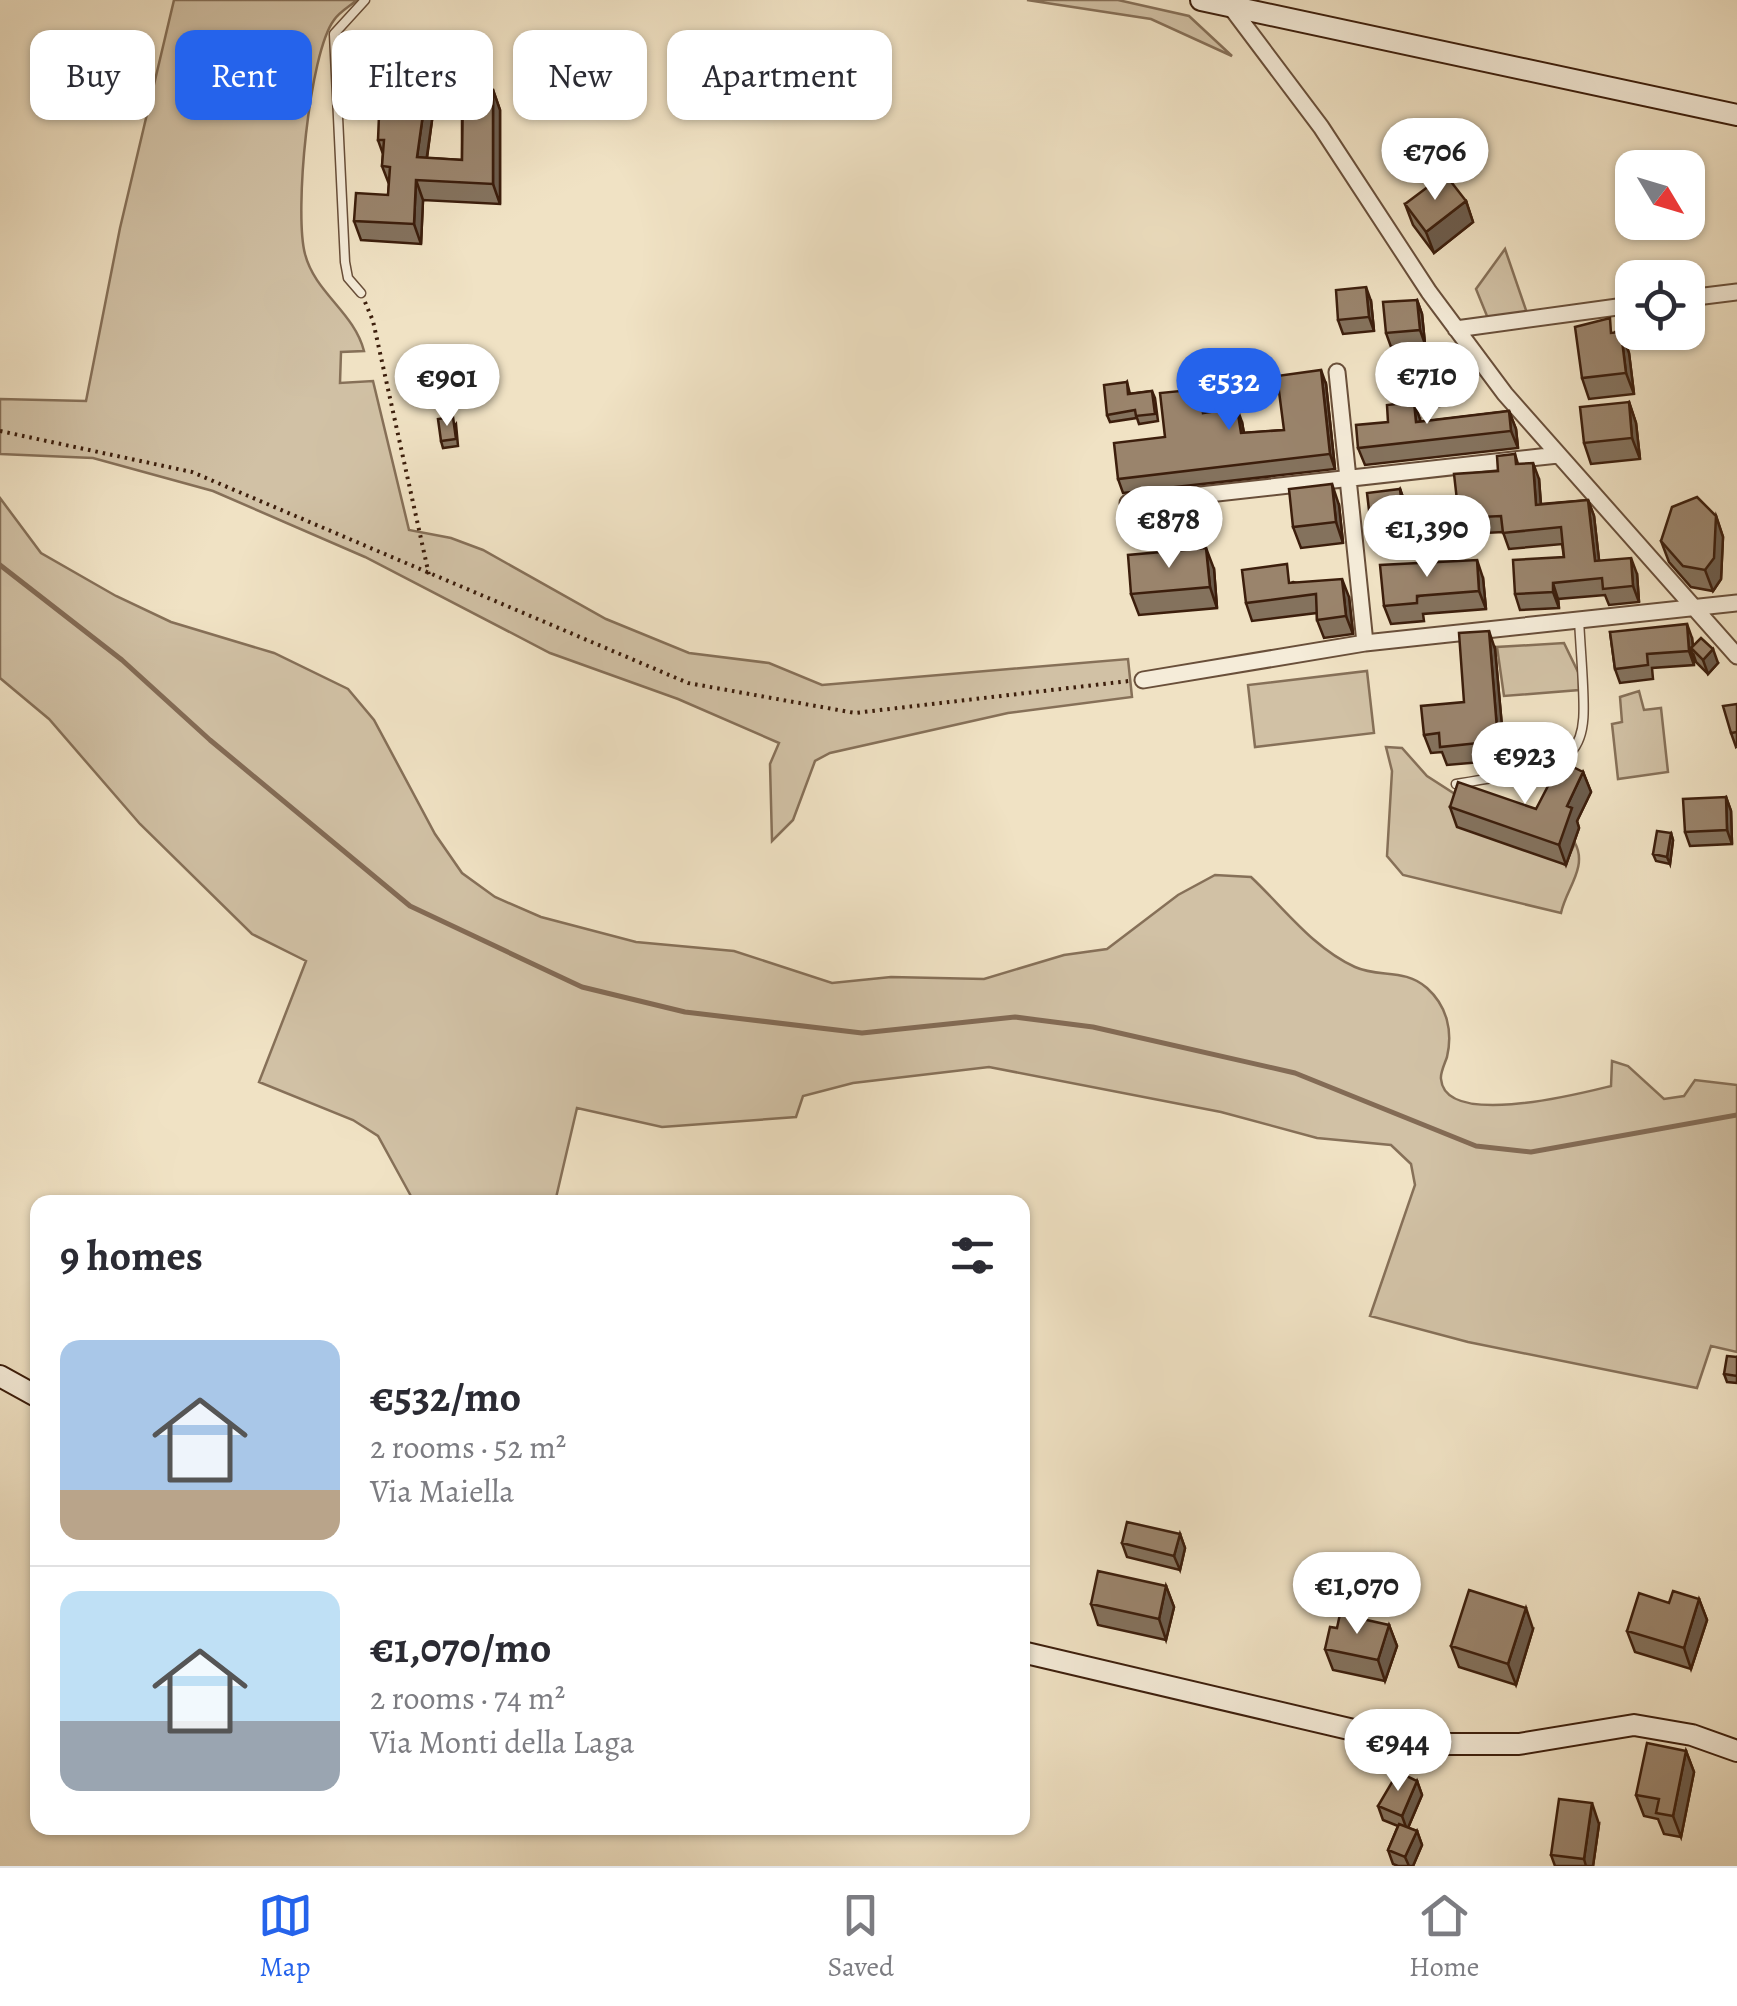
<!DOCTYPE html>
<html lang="en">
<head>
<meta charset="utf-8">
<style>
	:root { --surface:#fff; --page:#f2f2f3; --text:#2b2b33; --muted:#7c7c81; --line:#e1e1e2; --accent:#2563eb }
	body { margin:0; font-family:Alegreya,serif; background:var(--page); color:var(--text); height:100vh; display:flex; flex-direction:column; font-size:38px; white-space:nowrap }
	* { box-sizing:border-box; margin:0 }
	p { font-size:32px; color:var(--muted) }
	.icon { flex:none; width:55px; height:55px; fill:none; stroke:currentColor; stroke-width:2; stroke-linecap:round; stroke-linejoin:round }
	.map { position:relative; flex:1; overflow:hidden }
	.details { position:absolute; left:30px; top:1195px; width:1000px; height:640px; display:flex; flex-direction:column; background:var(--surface); border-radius:20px; box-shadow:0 2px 8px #0004 }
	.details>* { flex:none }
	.guide { position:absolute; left:30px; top:30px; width:1000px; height:90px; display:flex; gap:20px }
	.needle { width:65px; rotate:128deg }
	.buttons { position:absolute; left:1615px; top:150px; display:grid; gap:20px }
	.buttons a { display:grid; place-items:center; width:90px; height:90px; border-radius:20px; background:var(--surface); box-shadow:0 2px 8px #0004; font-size:50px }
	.price { position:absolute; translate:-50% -85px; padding:0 22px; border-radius:35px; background:#fff; color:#222; font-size:32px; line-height:65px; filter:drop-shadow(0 2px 5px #0008) }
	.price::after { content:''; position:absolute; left:50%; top:60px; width:30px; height:22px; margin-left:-15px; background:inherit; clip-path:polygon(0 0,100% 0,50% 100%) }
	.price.active { background:var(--accent); color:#fff }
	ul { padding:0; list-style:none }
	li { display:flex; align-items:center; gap:30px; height:250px; padding:0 30px }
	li+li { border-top:2px solid var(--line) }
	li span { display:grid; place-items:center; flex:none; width:280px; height:200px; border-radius:20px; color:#555 }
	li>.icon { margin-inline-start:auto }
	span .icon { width:120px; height:120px; fill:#fffc; stroke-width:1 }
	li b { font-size:42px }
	h2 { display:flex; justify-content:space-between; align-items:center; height:120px; padding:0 30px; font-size:42px }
	.chip { padding:0 35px; border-radius:20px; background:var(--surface); box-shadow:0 2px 8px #0004; font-size:35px; line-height:90px }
	.chip.active { background:var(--accent); color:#fff }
	.tab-bar { display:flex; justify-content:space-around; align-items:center; height:140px; border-top:2px solid var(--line); background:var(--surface); font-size:28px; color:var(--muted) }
	.tab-bar a { display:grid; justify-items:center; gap:5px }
	.tab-bar .active { color:var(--accent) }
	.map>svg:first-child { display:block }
</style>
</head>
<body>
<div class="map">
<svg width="1737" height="1866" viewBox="0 0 1737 1866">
	<rect width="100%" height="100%" fill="#f0e2c4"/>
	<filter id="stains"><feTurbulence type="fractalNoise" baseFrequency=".002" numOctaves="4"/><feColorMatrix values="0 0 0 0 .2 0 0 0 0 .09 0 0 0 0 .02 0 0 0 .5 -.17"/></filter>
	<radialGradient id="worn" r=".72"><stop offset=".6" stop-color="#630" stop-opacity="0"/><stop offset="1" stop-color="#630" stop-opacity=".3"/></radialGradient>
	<path fill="#d1c1a5" stroke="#867058" stroke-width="2.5" d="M174 0H357C350 6 339 12 334 20 309 53 294 213 305 254 315 293 354 312 364 351L341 352 340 383 373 381 409 530 451 538 483 550 606 619 689 653 769 663 822 685 1128 659 1132 697 1008 713 830 753 815 761 793 820 772 841 770 764 779 743 678 699 550 653 365 557 213 491 93 458 0 454V399L86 401 120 228Z
		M1027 0H1118L1189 16 1232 56 1151 19Z
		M1505 249 1528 316 1489 321 1476 289Z
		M0 498 41 553 116 596 171 622 274 653 348 689 374 720 435 834 462 873 495 897 541 917 636 942 734 951 832 983 891 977 984 979 1064 955 1107 949 1178 895 1215 875 1251 877C1284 908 1313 948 1355 967 1379 978 1405 968 1427 988 1447 1006 1453 1031 1447 1057 1445 1063 1440 1073 1441 1079 1445 1129 1582 1093 1611 1086L1612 1061 1628 1066 1664 1099 1684 1096 1695 1080 1737 1085V1352L1711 1346 1697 1388 1468 1342 1370 1316 1415 1185 1411 1164 1391 1145 1317 1138 1221 1112 989 1067 853 1083 803 1096 796 1117 662 1127 577 1108 555 1202H432L412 1198 378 1136 353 1120 259 1082 306 961 252 934 140 824 49 719 0 678Z
		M1564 643 1579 674V690L1504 696 1497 647Z
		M1367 671 1374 733 1255 747 1248 685Z
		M1639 691 1644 710 1661 708 1668 772 1618 779 1612 724 1622 722 1620 697Z
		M1386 747 1402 748 1427 776 1565 865 1575 843C1588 867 1566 889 1561 913L1403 875 1387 856 1392 771Z"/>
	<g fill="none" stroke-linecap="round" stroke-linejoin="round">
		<path stroke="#836b55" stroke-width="5" d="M0 565 122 660 210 740 410 906 582 987 685 1012 862 1033 1015 1017 1093 1027 1295 1073 1476 1146 1531 1152 1737 1115"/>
		<defs>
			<path id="lane" d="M361 293 348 278 345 262 334 34 365 0
				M1456 784C1602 760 1587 763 1579 620"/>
			<path id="street" d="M1230 6 1321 127 1429 292 1505 394 1737 656
				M1688 298 1737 292
				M1456 329 1632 305
				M1337 372 1365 643
				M1128 503 1558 455
				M1143 680 1365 643 1737 603"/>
			<path id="secondary" d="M1201 0 1737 115
				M0 1376 38 1397
				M1022 1652 1413 1744H1519L1634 1725 1692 1735 1737 1751"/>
		</defs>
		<use href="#lane" stroke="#694f3a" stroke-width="11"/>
		<use href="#street" stroke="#694f3a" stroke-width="19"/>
		<use href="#secondary" stroke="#3c1e0c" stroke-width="24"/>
		<path stroke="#3c1e0c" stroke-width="4" stroke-dasharray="2.5 5" stroke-linecap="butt" d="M365 302 373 321 429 575
			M0 431 192 472 688 683 855 713 1129 681"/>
		<use href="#lane" stroke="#f5ecd9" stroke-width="8"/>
		<use href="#street" stroke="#f5ecd9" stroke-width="15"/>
		<use href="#secondary" stroke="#f5ecd9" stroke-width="20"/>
	</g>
	<path fill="#84725d" stroke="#3c1e0c" stroke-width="2.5" d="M465 76 464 90H493L500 110V204L423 200 421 244 361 240 354 221 388 195 389 184 382 166 383 154 378 140 426 93 433 113 427 158 462 160V115L437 113 433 101Z
		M1466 201 1473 222 1434 253 1413 225 1405 204Z
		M1417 300 1422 314 1425 344 1391 347 1386 333Z
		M1371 301 1374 331 1343 334 1338 320Z
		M1615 332H1621L1629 353 1634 394 1589 399 1582 378Z
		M1442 361 1447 375 1450 405 1420 408 1415 394Z
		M1127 382 1130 394 1152 391 1155 398 1158 421 1139 424 1137 418 1110 422 1107 415Z
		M1326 384 1335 469 1123 493 1118 479 1205 403 1206 412 1242 422 1244 433 1284 430Z
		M1629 402 1636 423 1640 459 1591 464 1584 443Z
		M1509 411 1516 429 1518 448 1365 465 1358 448 1420 419V422Z
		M456 424 458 446 443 448 441 441Z
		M1515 454 1518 464 1539 479 1541 504 1588 500 1594 516 1599 561 1637 574 1639 602 1609 605 1605 595 1558 599 1559 608 1520 610 1515 594 1564 557 1562 544 1509 549 1503 532 1465 534 1459 518 1498 471Z
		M1400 489 1405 503 1410 546 1377 550 1372 536Z
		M1339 505 1343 543 1301 548 1293 527Z
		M1716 516 1723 537 1721 579 1713 591 1691 587 1669 562 1661 541Z
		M1214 569 1217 608 1139 615 1131 594Z
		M1483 578 1486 609 1423 614 1424 621 1391 624 1384 606Z
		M1293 582 1349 597 1353 634 1324 638 1317 620V613L1252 621 1246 603Z
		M1610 632 1692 638 1693 646 1718 663 1708 674 1696 662 1693 653 1694 665 1652 668 1653 679 1620 683 1615 669Z
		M1495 649 1505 760 1447 765 1442 752 1431 753 1424 735 1464 702Z
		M1737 704V746L1736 747 1731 733Z
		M1583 772 1591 792 1577 821 1579 828 1566 865 1457 827 1450 807 1536 809Z
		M1726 797 1731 811 1732 844 1690 846 1685 832Z
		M1671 833 1673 840 1670 864 1656 861 1653 854Z
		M1737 1357V1383L1727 1382 1724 1374Z
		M1180 1534 1185 1548 1180 1570 1127 1557 1122 1543Z
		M1166 1586 1174 1607 1166 1640 1098 1625 1091 1604Z
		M1699 1599 1707 1620 1691 1669 1635 1652 1627 1631 1669 1603Z
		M1389 1625 1397 1646 1385 1681 1333 1670 1325 1649 1337 1628Z
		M1533 1629 1516 1685 1459 1667 1451 1646Z
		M1686 1751 1694 1772 1681 1837 1664 1834 1658 1819 1644 1816 1636 1795Z
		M1417 1781 1422 1795 1408 1828 1417 1831 1422 1845 1413 1866H1398L1393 1864 1388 1850 1398 1826 1383 1820 1378 1806Z
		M1599 1824 1593 1866H1555L1551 1855Z"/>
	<path fill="#6c5c4c" stroke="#3c1e0c" stroke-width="2.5" d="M460 63 465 76 462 115 458 102Z
		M493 90 500 110V204L493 184Z
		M426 93 433 113 424 177 417 157Z
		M416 180 423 200 421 244 414 224Z
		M1466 201 1473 222 1434 253 1426 232Z
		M1366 287 1371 301 1374 331 1369 317Z
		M1417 300 1422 314 1425 344 1420 330Z
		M1621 332 1629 353 1634 394 1626 373Z
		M1442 361 1447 375 1450 405 1445 391Z
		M1321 370 1326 384 1335 469 1330 454Z
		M1200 389 1205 403 1208 427 1203 413Z
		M1414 402 1420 419 1422 440 1416 422Z
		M1629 402 1636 423 1640 459 1632 438Z
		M1237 408 1242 422 1246 447 1241 433Z
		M1509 411 1516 429 1518 448 1511 431Z
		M1533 463 1539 479 1542 521 1536 505Z
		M1332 484 1339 505 1343 543 1336 522Z
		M1400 489 1405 503 1410 546 1405 532Z
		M1588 500 1594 516 1601 577 1595 561Z
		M1716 516 1723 537 1721 579 1713 591 1705 570Z
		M1206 548 1214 569 1217 608 1210 587Z
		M1631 558 1637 574 1639 602 1633 586Z
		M1477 560 1483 578 1486 609 1479 591Z
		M1342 579 1349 597 1353 634 1346 616Z
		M1553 583 1558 599 1559 608 1553 592Z
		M1687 624 1692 638 1693 649 1691 648 1694 665 1689 651Z
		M1489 631 1495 649 1505 760 1498 741Z
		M1713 649 1718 663 1708 674 1703 660Z
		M1583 772 1591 792 1577 821 1579 828 1566 865 1559 845 1567 806Z
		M1726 797 1731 811 1732 844 1727 830Z
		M1671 833 1673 840 1670 864 1667 857Z
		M1023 1484 1028 1498 1022 1520Z
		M1180 1534 1185 1548 1180 1570 1174 1556Z
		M1166 1586 1174 1607 1166 1640 1159 1619Z
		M1699 1599 1707 1620 1691 1669 1684 1648Z
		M1526 1608 1533 1629 1516 1685 1508 1664Z
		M1389 1625 1397 1646 1385 1681 1378 1660Z
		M1686 1751 1694 1772 1681 1837 1673 1816Z
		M1417 1781 1422 1795 1407 1830 1402 1816Z
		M1592 1803 1599 1824 1593 1866H1586L1584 1859Z
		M1417 1831 1422 1845 1413 1866H1409L1405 1857Z"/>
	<path fill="#9a846c" stroke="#3c1e0c" stroke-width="2.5" d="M434 61 460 63 458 102 433 101Z
		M463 90H493V184L416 180 414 224 354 221 356 193 388 195 390 167 382 166 384 140H378L380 91 426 93 417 157 462 160Z
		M1445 174 1466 201 1426 232 1405 204Z
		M1366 287 1369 317 1338 320 1336 290Z
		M1417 300 1420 330 1386 333 1383 302Z
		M1610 318 1611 333 1621 332 1626 373 1582 378 1575 327Z
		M1442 361 1445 391 1415 394 1412 364Z
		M1321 370 1330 454 1118 479 1114 443 1165 437 1160 393 1200 389 1203 413 1237 408 1241 433 1284 430 1277 376Z
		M1127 382 1128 394 1152 391 1155 414 1136 416 1135 410 1107 415 1104 385Z
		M1414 402 1416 422 1509 411 1511 431 1358 448 1356 425 1388 422 1387 405Z
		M1629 402 1632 438 1584 443 1580 407Z
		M453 417 456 439 441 441 438 419Z
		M1515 454 1516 464 1533 463 1536 505 1588 500 1595 561 1631 558 1633 586 1603 589 1602 578 1553 583V592L1515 594 1513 560 1564 557 1561 527 1503 533 1501 516 1459 518 1454 474 1498 471 1497 456Z
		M1332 484 1336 522 1293 527 1289 489Z
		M1400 489 1405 532 1372 536 1367 493Z
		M1697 497 1716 516 1714 558 1705 570 1683 566 1661 541 1672 507Z
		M1206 548 1210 587 1131 594 1128 555Z
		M1477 560 1479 591 1417 596V603L1384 606 1380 565Z
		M1287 564 1289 583 1342 579 1346 616 1317 620 1316 594 1246 603 1242 570Z
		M1687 624 1689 651 1647 654 1648 665 1615 669 1610 632Z
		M1489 631 1498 741 1440 747 1439 733 1424 735 1421 706 1464 702 1459 633Z
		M1701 638 1713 649 1703 660 1691 648Z
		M1737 704V732L1731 733 1723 706Z
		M1561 761 1583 772 1567 806 1572 808 1559 845 1450 807 1458 782 1536 809Z
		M1726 797 1727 830 1685 832 1683 799Z
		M1657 831 1671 833 1667 857 1653 854Z
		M1727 1356 1737 1357V1376L1724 1374Z
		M1127 1522 1180 1534 1174 1556 1122 1543Z
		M1098 1571 1166 1586 1159 1619 1091 1604Z
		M1469 1590 1526 1608 1508 1664 1451 1646Z
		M1673 1591 1699 1599 1684 1648 1627 1631 1639 1593 1669 1603Z
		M1340 1614 1389 1625 1378 1660 1325 1649 1330 1627 1337 1628Z
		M1647 1743 1686 1751 1673 1816 1656 1813 1659 1799 1636 1795Z
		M1398 1772 1417 1781 1402 1816 1378 1806Z
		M1559 1799 1592 1803 1584 1859 1551 1855Z
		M1399 1824 1417 1831 1405 1857 1388 1850Z"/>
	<rect width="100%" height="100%" filter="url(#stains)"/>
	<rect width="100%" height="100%" fill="url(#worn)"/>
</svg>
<div class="buttons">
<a><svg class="needle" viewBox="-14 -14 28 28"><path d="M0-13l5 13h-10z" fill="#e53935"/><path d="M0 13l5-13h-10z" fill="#7c7c81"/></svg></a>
<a><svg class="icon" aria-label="locate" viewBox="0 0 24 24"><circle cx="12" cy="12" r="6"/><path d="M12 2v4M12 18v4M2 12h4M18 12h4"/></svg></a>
</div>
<b class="price" style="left:1435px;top:203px">€706</b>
<b class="price" style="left:1427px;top:427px">€710</b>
<b class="price" style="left:447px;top:429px">€901</b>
<b class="price active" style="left:1229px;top:433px">€532</b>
<b class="price" style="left:1169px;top:571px">€878</b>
<b class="price" style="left:1427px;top:580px">€1,390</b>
<b class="price" style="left:1525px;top:807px">€923</b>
<b class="price" style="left:1357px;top:1637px">€1,070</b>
<b class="price" style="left:1398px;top:1794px">€944</b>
<div class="guide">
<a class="chip">Buy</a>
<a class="chip active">Rent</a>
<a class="chip">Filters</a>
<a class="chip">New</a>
<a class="chip">Apartment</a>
</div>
<section class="details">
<h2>9 homes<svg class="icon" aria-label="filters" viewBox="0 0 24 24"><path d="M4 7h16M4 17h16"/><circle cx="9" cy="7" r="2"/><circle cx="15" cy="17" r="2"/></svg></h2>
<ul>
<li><span style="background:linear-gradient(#a9c7e8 75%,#b9a48a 0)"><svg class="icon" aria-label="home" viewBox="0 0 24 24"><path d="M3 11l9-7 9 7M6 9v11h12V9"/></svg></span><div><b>€532/mo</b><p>2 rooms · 52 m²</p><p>Via Maiella</p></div></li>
<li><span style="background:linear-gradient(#bfe0f5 65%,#9aa5b1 0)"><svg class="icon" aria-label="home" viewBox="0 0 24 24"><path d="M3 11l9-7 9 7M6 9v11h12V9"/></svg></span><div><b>€1,070/mo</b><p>2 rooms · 74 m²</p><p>Via Monti della Laga</p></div></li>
</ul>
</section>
</div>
<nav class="tab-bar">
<a class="active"><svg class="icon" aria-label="map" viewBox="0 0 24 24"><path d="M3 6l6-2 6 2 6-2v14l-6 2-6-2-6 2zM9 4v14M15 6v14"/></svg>Map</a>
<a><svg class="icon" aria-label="saved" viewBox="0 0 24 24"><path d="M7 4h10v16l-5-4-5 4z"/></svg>Saved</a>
<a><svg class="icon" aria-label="home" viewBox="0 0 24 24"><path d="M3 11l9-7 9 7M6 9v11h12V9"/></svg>Home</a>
</nav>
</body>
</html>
